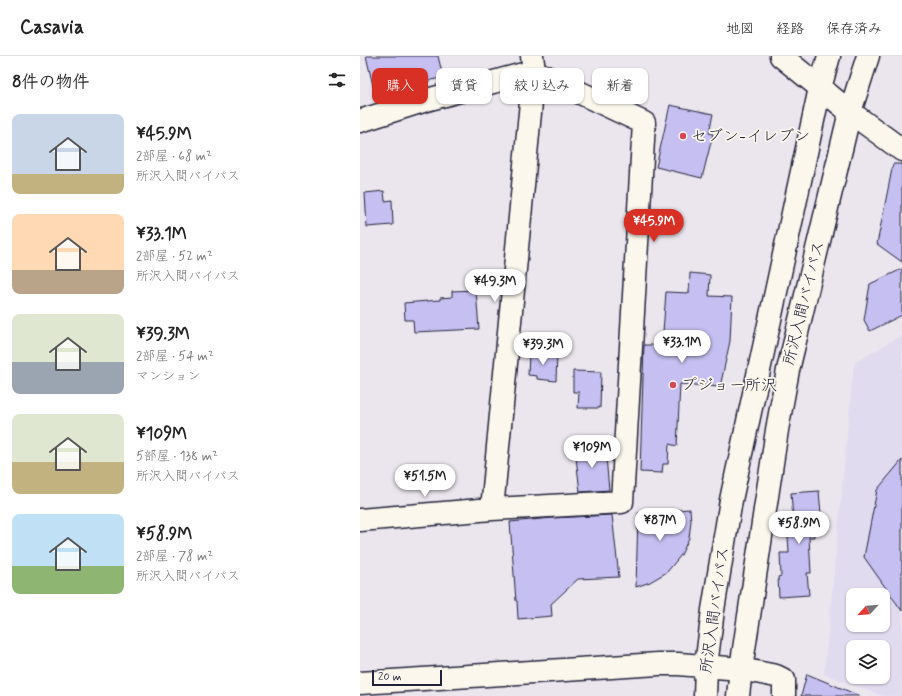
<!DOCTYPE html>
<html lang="ja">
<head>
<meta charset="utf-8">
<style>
	:root { --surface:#fff; --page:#f2f2f2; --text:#222; --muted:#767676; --line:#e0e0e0; --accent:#d93025 }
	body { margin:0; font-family:Mynerve,"Klee One",sans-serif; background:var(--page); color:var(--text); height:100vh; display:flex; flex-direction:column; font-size:15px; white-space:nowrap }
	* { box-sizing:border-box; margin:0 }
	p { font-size:13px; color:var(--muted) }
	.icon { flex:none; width:22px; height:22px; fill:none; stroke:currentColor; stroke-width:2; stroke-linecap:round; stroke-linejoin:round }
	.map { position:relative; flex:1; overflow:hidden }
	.side { display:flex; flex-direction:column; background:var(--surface); width:360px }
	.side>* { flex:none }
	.guide { position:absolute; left:12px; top:12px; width:380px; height:36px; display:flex; gap:8px }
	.needle { width:26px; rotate:244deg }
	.fabs { position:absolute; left:486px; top:532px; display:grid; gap:8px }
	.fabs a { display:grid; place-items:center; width:44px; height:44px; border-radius:8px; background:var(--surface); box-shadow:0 1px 3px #0004; font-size:20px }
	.scale { position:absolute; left:12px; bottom:10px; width:70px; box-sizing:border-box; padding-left:4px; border:2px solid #22223b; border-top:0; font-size:11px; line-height:14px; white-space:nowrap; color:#22223b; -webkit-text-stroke:3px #fbf7ec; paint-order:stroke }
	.price { position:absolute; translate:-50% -34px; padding:0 9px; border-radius:14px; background:#fff; color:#222; font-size:13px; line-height:26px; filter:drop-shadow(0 1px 2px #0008) }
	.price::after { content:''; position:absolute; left:50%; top:24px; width:12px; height:9px; margin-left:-6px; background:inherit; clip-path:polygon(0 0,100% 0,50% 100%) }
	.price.active { background:var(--accent); color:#fff }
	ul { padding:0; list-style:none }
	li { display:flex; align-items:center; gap:12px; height:100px; padding:0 12px }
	li span { display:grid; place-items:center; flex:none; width:112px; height:80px; border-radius:8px; color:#555 }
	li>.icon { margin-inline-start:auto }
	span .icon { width:48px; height:48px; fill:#fffc; stroke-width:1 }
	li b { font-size:17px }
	h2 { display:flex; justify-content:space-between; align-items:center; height:48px; padding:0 12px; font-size:17px }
	.pill { padding:0 14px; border-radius:8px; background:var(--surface); box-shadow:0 1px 3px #0004; font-size:14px; line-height:36px }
	.pill.active { background:var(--accent); color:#fff }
	header { display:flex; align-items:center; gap:24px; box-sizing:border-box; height:56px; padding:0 20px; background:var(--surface); border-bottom:1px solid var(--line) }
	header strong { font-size:19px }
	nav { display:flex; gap:22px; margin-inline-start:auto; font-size:14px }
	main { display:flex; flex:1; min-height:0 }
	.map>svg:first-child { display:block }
</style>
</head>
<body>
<header>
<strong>Casavia</strong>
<nav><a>地図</a><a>経路</a><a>保存済み</a></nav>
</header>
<main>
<section class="side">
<h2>8件の物件<svg class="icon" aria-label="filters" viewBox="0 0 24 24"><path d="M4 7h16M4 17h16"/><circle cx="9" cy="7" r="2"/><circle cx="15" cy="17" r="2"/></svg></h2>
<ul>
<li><span style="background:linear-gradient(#c9d6e8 75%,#c2b280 0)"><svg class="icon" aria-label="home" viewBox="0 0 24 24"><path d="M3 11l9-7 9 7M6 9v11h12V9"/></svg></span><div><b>¥45.9M</b><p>2部屋 · 68 m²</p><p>所沢入間バイパス</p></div></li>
<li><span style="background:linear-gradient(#ffd9b3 70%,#b9a48a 0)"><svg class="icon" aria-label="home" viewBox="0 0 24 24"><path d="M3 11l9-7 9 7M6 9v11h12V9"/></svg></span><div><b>¥33.1M</b><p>2部屋 · 52 m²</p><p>所沢入間バイパス</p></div></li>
<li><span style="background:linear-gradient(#dfe7d0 60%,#9aa5b1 0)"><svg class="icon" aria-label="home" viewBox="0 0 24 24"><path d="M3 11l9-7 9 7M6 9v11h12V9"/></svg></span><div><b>¥39.3M</b><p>2部屋 · 54 m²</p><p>マンション</p></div></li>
<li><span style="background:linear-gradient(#dfe7d0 60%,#c2b280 0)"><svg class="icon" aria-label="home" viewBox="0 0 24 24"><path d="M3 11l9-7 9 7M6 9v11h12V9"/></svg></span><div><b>¥109M</b><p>5部屋 · 138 m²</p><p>所沢入間バイパス</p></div></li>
<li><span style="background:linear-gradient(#bfe0f5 65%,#8fb573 0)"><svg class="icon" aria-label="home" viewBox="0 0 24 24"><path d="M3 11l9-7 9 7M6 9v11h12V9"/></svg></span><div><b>¥58.9M</b><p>2部屋 · 78 m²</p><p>所沢入間バイパス</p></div></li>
</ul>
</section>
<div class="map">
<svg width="542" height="640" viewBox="0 0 542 640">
	<rect width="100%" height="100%" fill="#ebe6ee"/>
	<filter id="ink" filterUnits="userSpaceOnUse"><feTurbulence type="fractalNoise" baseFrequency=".025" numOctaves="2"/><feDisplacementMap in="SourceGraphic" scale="8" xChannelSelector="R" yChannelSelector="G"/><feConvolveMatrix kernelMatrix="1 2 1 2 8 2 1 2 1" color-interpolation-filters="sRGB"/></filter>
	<g filter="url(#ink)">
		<path fill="#e0dbef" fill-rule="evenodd" d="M542 279V640H523L464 618 494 307ZM493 539H523V569H493ZM493 591H523V621H493Z"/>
		<path fill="#c6c0f2" stroke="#22223b" d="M6 0H78L83 21 58 28 57 25 14 34Z
			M310 49 353 58 349 77 353 78 342 122 296 111Z
			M533 108H542V206L517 188Z
			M24 135 25 145 32 144 33 169 7 171 5 137Z
			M542 213V259L510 275 504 264 510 228Z
			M330 217 350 219 349 240 372 241 370 285 360 331 320 328 317 390 309 388 308 408H303L302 417 280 416 284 289H302L306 236 329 237Z
			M116 234 119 273 54 276 53 264H45L44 247 80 244V242L92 241V235Z
			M169 297 197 298 196 325 177 323V320L168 319Z
			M213 315 241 316 240 352H218L219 336H213Z
			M245 390 249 434 220 436 215 393Z
			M542 404V555L504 501 517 434Z
			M459 435 461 458H452L454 481H449L451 517H447L449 539 419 541 418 521 421 520 420 497H429L427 463H433L431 437Z
			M330 453 331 465 329 482 321 499 307 516 290 526 276 531 278 457Z
			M252 459 259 521 218 523 191 548 192 560 158 563 157 545H156L150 466 192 462Z
			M447 618 500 640H441Z"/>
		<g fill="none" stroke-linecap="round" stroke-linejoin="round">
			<defs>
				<path id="minor" d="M0 65 63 45 174 15 132 453 262 446 284 67 174 15 172 0
					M0 464 132 453
					M381 613 416 620 424 624V640"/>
				<path id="tertiary" d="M0 627 298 608H318L381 613"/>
				<path id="secondary" d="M490 56 542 94"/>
				<path id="primary" d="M460 32 469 0
					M490 56 508 0"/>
				<path id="trunk" d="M345 640 346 610 353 554 371 444 460 32
					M378 640 381 613 417 374 428 314 490 56 421 0"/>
			</defs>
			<use href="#minor" stroke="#22223b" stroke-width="25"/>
			<use href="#tertiary" stroke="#22223b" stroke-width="25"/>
			<use href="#secondary" stroke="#22223b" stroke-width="25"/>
			<use href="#primary" stroke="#22223b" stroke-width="25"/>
			<use href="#trunk" stroke="#22223b" stroke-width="25"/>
			<use href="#minor" stroke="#fbf7ec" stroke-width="22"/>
			<use href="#tertiary" stroke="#fbf7ec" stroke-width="22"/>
			<use href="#secondary" stroke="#fbf7ec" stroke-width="22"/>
			<use href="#primary" stroke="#fbf7ec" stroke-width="22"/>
			<use href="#trunk" stroke="#fbf7ec" stroke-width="22"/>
		</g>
	</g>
	<g fill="#d1495b" stroke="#fbf7ec" stroke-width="1.5">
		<circle cx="323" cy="80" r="4"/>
		<circle cx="313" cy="329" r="4"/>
	</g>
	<g text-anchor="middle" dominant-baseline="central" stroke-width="3.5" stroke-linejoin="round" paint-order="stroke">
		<g font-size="16" fill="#22223b" stroke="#fbf7ec" text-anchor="start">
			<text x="331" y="80">セブン-イレブン</text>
			<text x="321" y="329">プジョー所沢</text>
		</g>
		<g font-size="16" fill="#22223b" stroke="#fbf7ec">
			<text transform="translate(444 247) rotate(-76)">所沢入間バイパス</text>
			<text transform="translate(355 554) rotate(-82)">所沢入間バイパス</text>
		</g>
	</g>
</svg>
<div class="fabs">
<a><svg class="needle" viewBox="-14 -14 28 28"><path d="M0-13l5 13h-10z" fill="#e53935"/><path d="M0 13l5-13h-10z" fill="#767676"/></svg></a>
<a><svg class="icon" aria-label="layers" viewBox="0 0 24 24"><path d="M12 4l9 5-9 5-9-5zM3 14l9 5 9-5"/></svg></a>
</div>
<div class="scale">20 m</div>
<b class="price active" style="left:294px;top:187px">¥45.9M</b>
<b class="price" style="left:135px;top:247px">¥49.3M</b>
<b class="price" style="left:322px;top:308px">¥33.1M</b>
<b class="price" style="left:183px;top:310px">¥39.3M</b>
<b class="price" style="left:232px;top:413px">¥109M</b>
<b class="price" style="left:65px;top:442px">¥51.5M</b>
<b class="price" style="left:300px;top:486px">¥87M</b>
<b class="price" style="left:439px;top:489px">¥58.9M</b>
<div class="guide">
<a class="pill active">購入</a>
<a class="pill">賃貸</a>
<a class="pill">絞り込み</a>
<a class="pill">新着</a>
</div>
</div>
</main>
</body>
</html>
